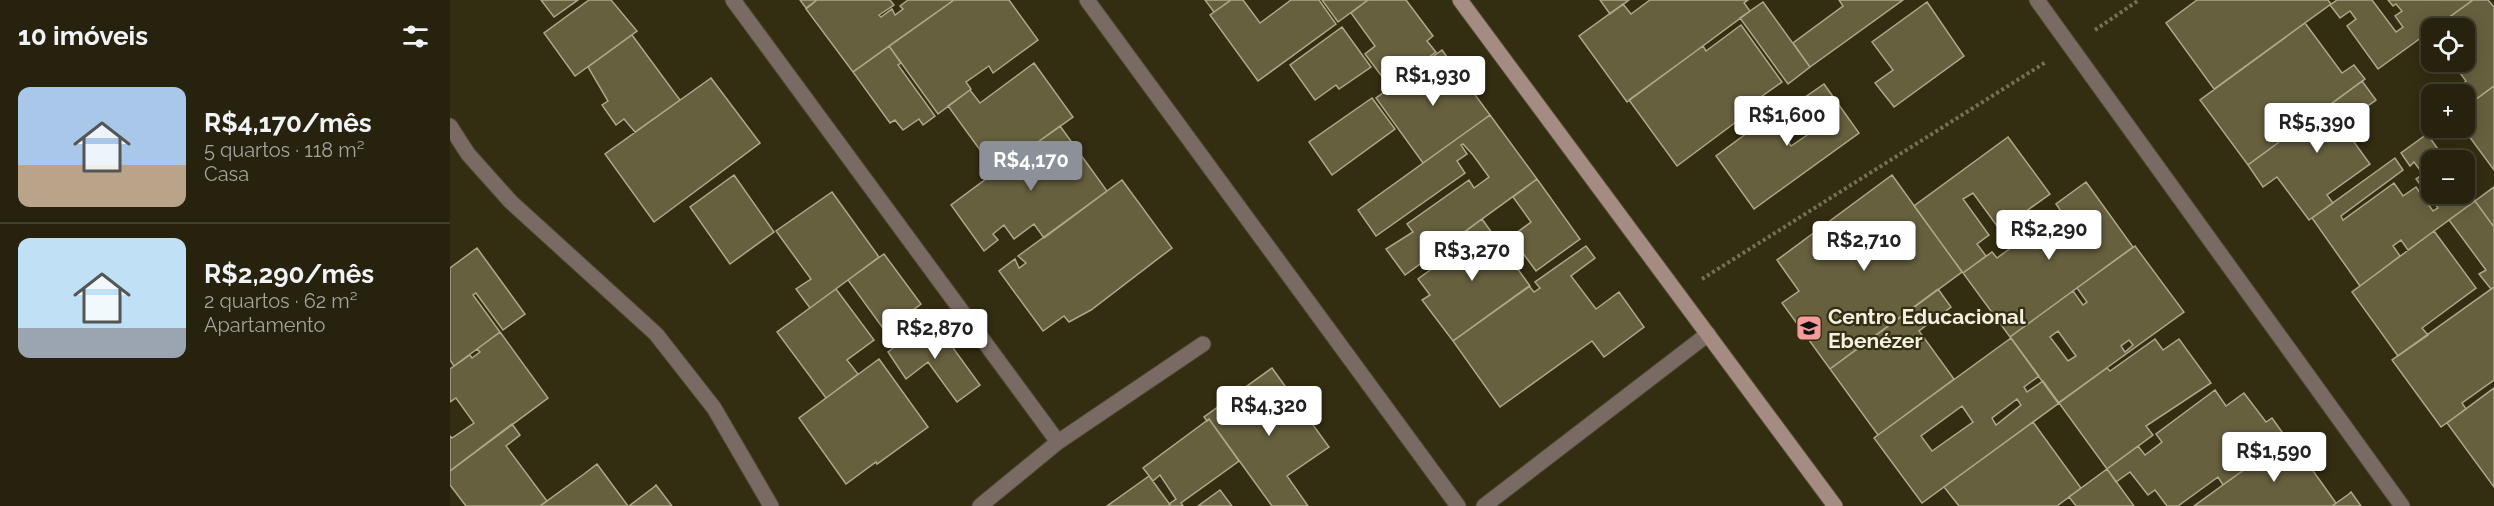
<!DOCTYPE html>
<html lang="pt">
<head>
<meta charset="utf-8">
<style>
	:root { --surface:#26220d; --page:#322f1b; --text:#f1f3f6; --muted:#a4a49d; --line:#423f2e; --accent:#8c9099 }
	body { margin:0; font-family:Raleway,sans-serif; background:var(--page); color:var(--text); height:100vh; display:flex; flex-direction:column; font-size:22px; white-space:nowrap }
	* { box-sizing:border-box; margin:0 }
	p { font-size:20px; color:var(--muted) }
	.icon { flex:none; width:33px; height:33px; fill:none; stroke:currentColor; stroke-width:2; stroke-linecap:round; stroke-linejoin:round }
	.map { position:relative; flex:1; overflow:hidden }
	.side { display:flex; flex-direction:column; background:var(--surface); width:450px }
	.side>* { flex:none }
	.buttons { position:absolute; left:1971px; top:18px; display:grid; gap:12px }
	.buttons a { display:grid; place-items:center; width:54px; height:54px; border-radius:12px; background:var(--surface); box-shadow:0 3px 15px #0003,0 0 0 2px var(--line); font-size:30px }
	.price { position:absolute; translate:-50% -51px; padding:0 14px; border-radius:6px; background:#fff; color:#222; font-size:20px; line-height:39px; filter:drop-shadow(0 2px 3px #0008) }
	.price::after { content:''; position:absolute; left:50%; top:36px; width:18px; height:14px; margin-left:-9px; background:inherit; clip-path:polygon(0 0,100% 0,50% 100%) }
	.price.selected { background:var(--accent); color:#fff }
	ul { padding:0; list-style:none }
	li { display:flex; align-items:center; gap:18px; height:150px; padding:0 18px }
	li+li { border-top:2px solid var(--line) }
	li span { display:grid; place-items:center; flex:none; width:168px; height:120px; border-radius:12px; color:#555 }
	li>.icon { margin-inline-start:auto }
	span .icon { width:72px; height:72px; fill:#fffc; stroke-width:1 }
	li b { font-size:26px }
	h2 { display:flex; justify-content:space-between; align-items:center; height:72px; padding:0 18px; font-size:26px }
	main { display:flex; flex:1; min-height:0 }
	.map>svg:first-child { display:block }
</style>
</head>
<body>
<main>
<section class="side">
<h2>10 imóveis<svg class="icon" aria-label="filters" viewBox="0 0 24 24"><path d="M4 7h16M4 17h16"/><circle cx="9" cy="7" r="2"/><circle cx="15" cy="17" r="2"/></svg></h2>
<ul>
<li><span style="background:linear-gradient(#a9c7e8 65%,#b9a48a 0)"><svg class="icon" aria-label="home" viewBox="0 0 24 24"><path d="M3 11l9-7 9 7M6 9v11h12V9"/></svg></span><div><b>R$4,170/mês</b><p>5 quartos · 118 m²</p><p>Casa</p></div></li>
<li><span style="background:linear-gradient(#bfe0f5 75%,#9aa5b1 0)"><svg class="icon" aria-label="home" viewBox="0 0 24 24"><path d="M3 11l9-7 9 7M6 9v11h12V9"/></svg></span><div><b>R$2,290/mês</b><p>2 quartos · 62 m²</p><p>Apartamento</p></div></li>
</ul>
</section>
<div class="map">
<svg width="2044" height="506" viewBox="0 0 2044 506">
	<rect width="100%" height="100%" fill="#332d11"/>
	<path fill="#66603f" stroke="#aea888" stroke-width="1.5" fill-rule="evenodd" d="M91 0H128L104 17Z
		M139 0H161L187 31 125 76 94 33Z
		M350 0H367L356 8Z
		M367 0H440L444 5 429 15 431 17 442 9 445 15 453 9 450 6 458 0H504L403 72 356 9Z
		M504 0H559L588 40 543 73 539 66 516 82 521 89 488 114 439 46Z
		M755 0H781L764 12Z
		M781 0H793L810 23 841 0H869L886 24 808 81 760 15Z
		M872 0H918L888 22Z
		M918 0H956L983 36 977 41 986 52 939 86 915 54 925 46 901 13Z
		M1150 0H1179L1160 14Z
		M1200 0H1298L1294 3 1300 11 1177 102 1129 36 1173 4 1181 14Z
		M1389 0H1453L1360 67 1343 43 1393 6Z
		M1747 0H1878L1881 4 1764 89 1716 23Z
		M1887 0H1922L1946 32 1953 27 1945 16 1952 11 1946 4 1943 6 1938 0H2023L1928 69 1897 26 1906 19 1900 11 1890 18 1880 5Z
		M2023 0H2038L2044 7V86L2014 108V94H1999L2016 81 2002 62H2014V28H1984Z
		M1313 2 1360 67 1338 84 1290 18Z
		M1477 2 1514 56 1444 107 1425 83 1443 70 1422 42Z
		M1855 23 1892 73 1904 65 1915 79 1798 165 1750 100Z
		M1291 25 1332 82 1294 109 1298 113 1227 166 1179 100 1253 46 1256 51Z
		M892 27 921 67 889 89 886 85 865 100 840 65Z
		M182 35 230 100 185 132 174 119 166 125 152 105 158 101 138 67Z
		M439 46 451 63 448 65 485 116 473 125 469 119 453 130 445 120 440 123 403 72Z
		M992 50 1040 115 973 163 926 98Z
		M584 63 623 117 546 172 498 106 520 90 530 103Z
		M261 78 310 143 204 222 155 154Z
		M1912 81 1926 100 1894 123 1903 137 1901 138 1920 164 1877 195 1883 203 1859 220 1827 177 1813 187 1798 165Z
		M1374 84 1409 133 1304 209 1266 156 1320 116 1341 146 1357 135 1338 109Z
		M2044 86V170L2013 128 2014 108Z
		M922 98 945 129 882 175 859 142Z
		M1040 115 1087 179 955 275 936 249 963 232 957 224 1019 180 1024 188 1039 177 1023 155 1013 144 1011 145 1017 154 1007 161 1015 173 926 236 908 210Z
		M610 126 657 191 594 238 584 224 564 239 554 225 543 234 548 240 534 251 501 205 567 156 571 162 573 160 570 155Z
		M1977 134 1996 160H1982V194H2014V186L2025 201 1958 250 1951 240 1943 246 1950 256 1910 286 1862 218 1945 158 1953 170 1891 216 1893 220 1944 183 1953 196 1966 187 1983 211 1988 208 1966 179 1973 174 1964 162 1960 166 1951 153Z
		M1558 137 1600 194 1550 230 1523 193 1513 199 1539 235 1527 244 1536 256 1513 273 1464 206Z
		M284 175 324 232 280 264 240 207Z
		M1442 175 1512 272 1380 369 1332 303 1349 291 1327 260Z
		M1087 179 1130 239 1086 271 1061 237 1081 222 1063 197Z
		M672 180 722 248 641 310 619 322 614 316 593 331 549 271 565 259 569 268 576 263 568 256Z
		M1636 182 1683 247 1560 337 1513 273 1542 252 1547 258 1611 211 1606 204Z
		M2044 187V227L2025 201Z
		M382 192 429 257 360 308 346 289 361 279 326 231Z
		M2025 201 2044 227V287L2041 289 2029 274 2036 270 1999 220Z
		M1032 219 1080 286 1003 341 972 300 980 295 968 279 1017 243 1011 235Z
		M1984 231 2026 288 1972 328 1978 335 1948 356 1902 292Z
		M1136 246 1145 258 1121 276 1146 309 1169 292 1194 327 1154 357 1142 341 1050 407 1003 341 1079 286 1084 292 1090 288 1085 282Z
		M1685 246 1734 312 1608 403 1560 337 1623 291 1633 305 1637 302 1627 288ZM1608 331 1626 356 1618 361 1600 337ZM1679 340 1683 345 1675 352 1671 346Z
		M27 248 75 314 53 330 26 293 23 295 50 332 4 366 0 360V268Z
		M434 254 471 304 435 331 398 280Z
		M2044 287V380L2012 403 2016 409 1991 427 1942 360Z
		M386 289 424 340 397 360 408 374 376 398 327 332Z
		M1488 289 1501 307 1469 331 1504 379 1428 435 1380 369Z
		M482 319 530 385 507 402 478 362 456 379 438 352Z
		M50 332 98 398 0 471V436L2 438 24 423 6 398 0 402V369L20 355 22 358 30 352 27 349Z
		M1561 338 1589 376 1574 387 1577 392 1593 381 1609 403 1472 503 1424 438ZM1567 399 1571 405 1546 425 1542 418ZM1512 406 1523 422 1482 451 1471 436Z
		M1705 339 1713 350 1729 339 1761 383 1696 426 1703 435 1657 469 1609 403 1657 368 1660 371Z
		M429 359 478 427 427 464 426 462 396 484 349 418Z
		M822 368 879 447 837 476 858 506H822L759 419 757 421 754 417Z
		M2044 388V487L1997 423Z
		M1765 390 1776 406 1794 393 1816 422 1822 418 1837 439 1773 485 1768 477 1728 506H1717L1705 490 1698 495 1680 472 1666 482 1657 469 1688 446 1695 455 1712 442 1706 434Z
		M759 419 789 461 731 503 733 506H721L719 504 726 499 710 475 703 481 693 468Z
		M1583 422 1631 488 1607 506H1509L1494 487Z
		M62 424 70 435 56 446 97 501 90 506H16L0 485V471Z
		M1839 437 1886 503 1882 506H1744Z
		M147 464 178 506H90L134 474Z
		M1657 469 1684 506H1626L1619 497Z
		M699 476 721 506H657Z
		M206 485 222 506H179L204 487Z
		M770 490 782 506H748Z
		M1901 492 1911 506H1882L1899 494Z"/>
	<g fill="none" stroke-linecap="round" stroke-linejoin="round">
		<defs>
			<path id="street" d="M283 0 608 442
				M637 0 1008 506
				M1587 0 1952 506
				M0 126 18 154 61 202 206 334 264 408 321 506
				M530 506 608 442 753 344
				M1034 506 1258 334"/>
			<path id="secondary" d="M1010 0 1385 506"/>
		</defs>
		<use href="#street" stroke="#4e482e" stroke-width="17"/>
		<use href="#secondary" stroke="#4e482e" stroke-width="17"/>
		<path stroke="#757058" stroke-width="4" stroke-dasharray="3 3" stroke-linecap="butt" d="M1645 30 1689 0
			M1252 279 1596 62"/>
		<use href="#street" stroke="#7a6a64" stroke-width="15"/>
		<use href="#secondary" stroke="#a58c82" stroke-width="15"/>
	</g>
	<defs>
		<symbol id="school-square" viewBox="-11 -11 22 22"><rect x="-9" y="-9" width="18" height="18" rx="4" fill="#f59b9a" stroke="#332d11"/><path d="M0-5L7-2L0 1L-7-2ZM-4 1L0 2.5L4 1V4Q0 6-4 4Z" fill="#111"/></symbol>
	</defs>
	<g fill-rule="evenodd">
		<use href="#school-square" x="1344" y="313" width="30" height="30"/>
	</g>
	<g text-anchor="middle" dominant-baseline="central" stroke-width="4.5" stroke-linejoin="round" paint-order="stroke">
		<g font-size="21" font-weight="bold" fill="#f4f1e0" stroke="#332d11" text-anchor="start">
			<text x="1378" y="316">Centro Educacional<tspan x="1378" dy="24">Ebenézer</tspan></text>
		</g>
	</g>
</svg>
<div class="buttons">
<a><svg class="icon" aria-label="locate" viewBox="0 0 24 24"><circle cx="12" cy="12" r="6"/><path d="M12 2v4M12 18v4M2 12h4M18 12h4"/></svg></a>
<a>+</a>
<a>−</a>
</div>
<b class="price" style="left:983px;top:107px">R$1,930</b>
<b class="price" style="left:1337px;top:147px">R$1,600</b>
<b class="price" style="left:1867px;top:154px">R$5,390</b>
<b class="price selected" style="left:581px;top:192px">R$4,170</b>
<b class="price" style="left:1599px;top:261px">R$2,290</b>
<b class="price" style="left:1414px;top:272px">R$2,710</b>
<b class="price" style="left:1022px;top:282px">R$3,270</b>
<b class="price" style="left:485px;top:360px">R$2,870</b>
<b class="price" style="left:819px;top:437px">R$4,320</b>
<b class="price" style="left:1824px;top:483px">R$1,590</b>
</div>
</main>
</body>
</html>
